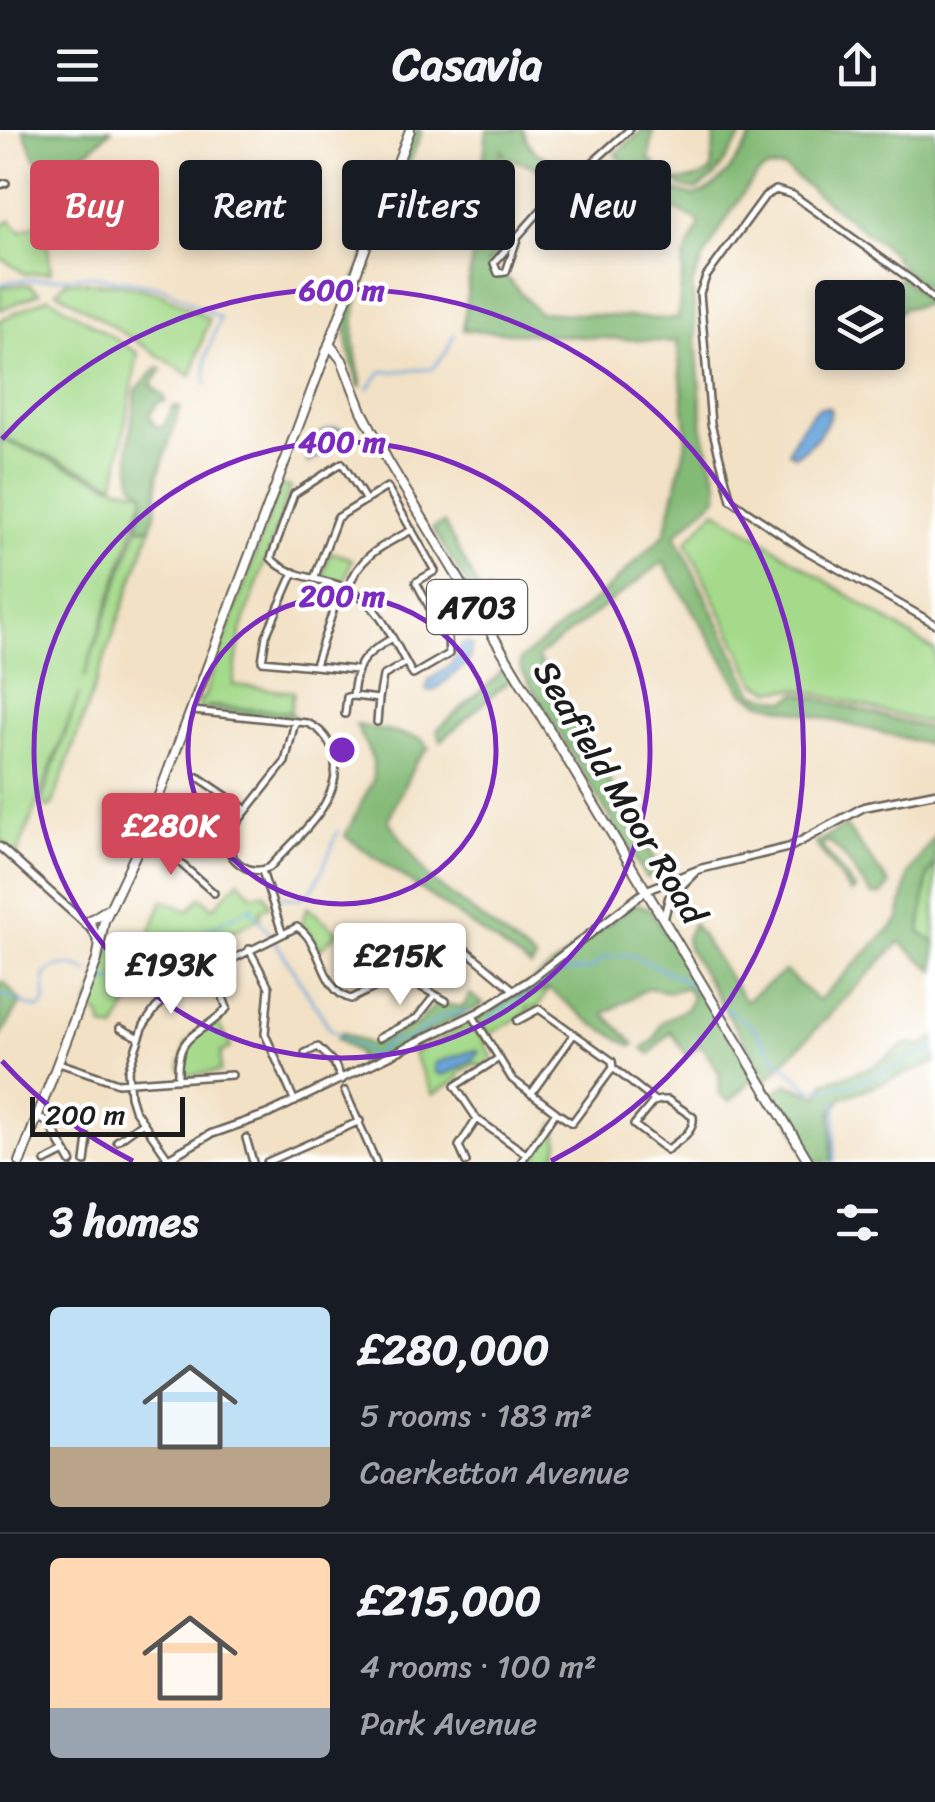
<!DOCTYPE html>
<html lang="en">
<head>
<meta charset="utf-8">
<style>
	:root { --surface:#171b24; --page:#242831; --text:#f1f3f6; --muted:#9ea1a6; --line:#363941; --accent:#d1495b }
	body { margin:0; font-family:Sriracha,sans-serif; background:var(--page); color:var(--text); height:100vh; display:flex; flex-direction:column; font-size:38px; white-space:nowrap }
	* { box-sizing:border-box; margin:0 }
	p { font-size:32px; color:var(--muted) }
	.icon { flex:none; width:55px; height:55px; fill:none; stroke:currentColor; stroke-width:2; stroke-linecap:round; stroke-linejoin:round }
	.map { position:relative; height:1032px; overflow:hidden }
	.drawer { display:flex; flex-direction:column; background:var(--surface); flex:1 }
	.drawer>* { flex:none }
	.hud { position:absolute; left:30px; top:30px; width:875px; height:90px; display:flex; gap:20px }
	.fabs { position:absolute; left:815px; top:150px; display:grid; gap:20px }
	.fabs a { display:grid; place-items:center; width:90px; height:90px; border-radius:10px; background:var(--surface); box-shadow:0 5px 15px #0003; font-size:50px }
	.scale { position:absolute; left:30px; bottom:25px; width:155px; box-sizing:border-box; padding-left:10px; border:5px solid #1c1c1c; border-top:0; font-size:28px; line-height:35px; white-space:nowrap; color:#1c1c1c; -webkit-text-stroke:8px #fff; paint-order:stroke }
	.price { position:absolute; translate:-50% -85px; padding:0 22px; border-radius:10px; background:#fff; color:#222; font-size:32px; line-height:65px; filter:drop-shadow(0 2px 5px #0008) }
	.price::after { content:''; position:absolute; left:50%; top:60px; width:30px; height:22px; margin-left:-15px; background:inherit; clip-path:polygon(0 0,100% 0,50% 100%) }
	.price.active { background:var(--accent); color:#fff }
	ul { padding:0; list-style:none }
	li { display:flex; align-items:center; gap:30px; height:250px; padding:0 50px }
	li+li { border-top:2px solid var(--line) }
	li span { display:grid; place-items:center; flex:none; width:280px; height:200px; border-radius:10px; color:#555 }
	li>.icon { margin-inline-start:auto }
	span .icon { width:120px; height:120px; fill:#fffc; stroke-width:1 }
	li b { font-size:42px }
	h2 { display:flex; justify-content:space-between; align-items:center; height:120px; padding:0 50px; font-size:42px }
	.chip { padding:0 35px; border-radius:10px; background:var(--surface); box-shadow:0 5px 15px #0003; font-size:35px; line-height:90px }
	.chip.active { background:var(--accent); color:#fff }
	header { display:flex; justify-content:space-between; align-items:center; height:130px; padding:0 50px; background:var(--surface); font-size:45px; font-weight:700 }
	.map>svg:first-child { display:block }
</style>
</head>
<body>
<header><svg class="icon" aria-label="menu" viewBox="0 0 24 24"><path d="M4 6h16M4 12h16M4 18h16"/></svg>Casavia<svg class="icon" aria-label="share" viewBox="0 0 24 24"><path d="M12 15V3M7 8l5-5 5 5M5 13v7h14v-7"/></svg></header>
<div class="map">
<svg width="935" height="1032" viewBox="0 0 935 1032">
	<rect width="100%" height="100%" fill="#fff"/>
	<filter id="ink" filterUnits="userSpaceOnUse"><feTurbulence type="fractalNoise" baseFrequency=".01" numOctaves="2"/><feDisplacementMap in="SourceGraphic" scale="20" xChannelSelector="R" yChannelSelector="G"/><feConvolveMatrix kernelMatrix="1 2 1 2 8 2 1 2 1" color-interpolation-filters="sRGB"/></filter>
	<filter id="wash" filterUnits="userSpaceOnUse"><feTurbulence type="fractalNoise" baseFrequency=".0048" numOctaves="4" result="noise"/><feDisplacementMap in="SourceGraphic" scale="40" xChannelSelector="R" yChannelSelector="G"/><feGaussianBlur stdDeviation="2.25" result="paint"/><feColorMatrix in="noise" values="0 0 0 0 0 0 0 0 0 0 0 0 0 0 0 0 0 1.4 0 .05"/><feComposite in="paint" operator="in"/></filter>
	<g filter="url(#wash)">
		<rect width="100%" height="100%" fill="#f2e1c5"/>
		<path fill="#a4da8a" stroke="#607b53" stroke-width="2.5" d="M11 90 21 101 45 91 51 142 25 144 0 127V98Z
			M66 151 117 154 160 163 209 189 191 246 57 161Z
			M28 154 40 163 0 180V157Z
			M49 167 138 223 115 353 0 307V190Z
			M0 309 115 356 146 362 84 547 138 397 151 398 52 676 47 678 42 670 79 564 17 725 0 709Z
			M281 355 290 357 241 501 233 555 294 562 290 582 209 576 208 580 200 579 199 571 203 569Z
			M716 380 935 521V595L798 559 771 560 756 553 686 412Z
			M331 422 352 429 344 454 322 446Z
			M935 734V813L920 803 928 745Z
			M239 750 252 765 265 763 270 776 260 781 261 787 188 824 196 840 174 855 159 841 135 863 115 900 103 897 100 885 88 879 111 814 132 819 137 809 147 811 163 770 188 781 201 767 213 778Z
			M307 777 338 802 319 820 311 803 301 795Z
			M549 858 538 877 527 878 529 882 488 905 478 889 516 864 519 867Z
			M216 890 231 917 221 923 220 942 184 945 180 938 186 914Z
			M474 892 493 929 479 937 476 933 458 944 459 948 433 965 413 923Z
			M555 994 559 1013 553 1032H533Z"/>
		<path fill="#83ba76" stroke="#506b49" stroke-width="2.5" d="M23 0H111C86 22 71 44 36 30Z
			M415 0H421L420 6 357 171C351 202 355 225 362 256L359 257C347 219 342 198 352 159Z
			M487 0H523C531 27 547 31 573 32L555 50 530 35 505 28 502 20 491 65 494 86 485 93 501 115 488 135 490 140 507 148 538 182 668 189 678 188 684 128 700 94C682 74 630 70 604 65L597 75 586 71 577 60 601 37 694 66C723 58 741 24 756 0H935V167L901 137 890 121 784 38C776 38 767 37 760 43 745 54 698 135 692 155L703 300 718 353V366L675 405 754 564 787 571 797 563 935 600V616L759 572 743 562 663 432 537 527 661 739 656 746 646 748 521 539 520 530 603 463 665 404 687 308 677 209 672 212 463 200Z
			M643 0H653L649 31 654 32 655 36 648 40 627 34 615 24Z
			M713 0H746L714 47 696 60C685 59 677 52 666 50 645 46 621 48 605 33L609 30C636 49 681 59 711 42L715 3Z
			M900 146 926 170V174L902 179 888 192V170Z
			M158 237 162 239 151 255 165 268V272H158L149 286 156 297H163L174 276 180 278 158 346 156 380 151 398 138 397 144 362 133 353 129 316 136 260Z
			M444 393 481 463 488 460 490 465 479 474 432 398Z
			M504 533 513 547 441 611 437 600 498 546Z
			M209 576 290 582 297 590 208 580Z
			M356 595 420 608 429 618 416 631 388 690 429 748 536 830 531 837 345 706 373 650V630Z
			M846 696 890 755 881 765H872C857 748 845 720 826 711L822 717 856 760 851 763 815 713Z
			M935 705V734L928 745 920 802 935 813V841L900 812 767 950 688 818 686 808 693 793 745 871 785 841 818 871 899 790 908 745Z
			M635 773 649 778 748 936 754 948 730 971 720 965 719 942 701 915 687 926 671 901 650 924 643 918 655 909 661 893 688 877 692 867 686 857 671 862 648 858 604 884 635 914 632 916 592 893 549 859 519 867 516 864Z
			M4 852 21 872 0 908V853Z
			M470 864 483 874 361 938 357 922 337 909 342 902 372 915 417 894 437 873 463 877Z
			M935 907V933L842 968 832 982V1032H813L774 963 788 954 819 966 825 952 872 937 908 913 924 916Z"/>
		<path fill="#6ba6db" stroke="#44617c" stroke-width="2.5" d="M828 277 831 281C828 296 810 319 795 325L789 322C793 306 805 291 817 278Z
			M336 298 348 301 349 309 308 333C306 315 318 300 336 298Z
			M467 512 472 516 468 533 433 561 426 560 429 550 450 536 462 515Z
			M475 920 479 922C472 933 455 940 443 945L435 942V933Z"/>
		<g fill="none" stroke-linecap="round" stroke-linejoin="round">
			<path stroke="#6ba6db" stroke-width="2.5" d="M0 155 12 151 91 146 149 155 164 158 220 188 206 228V254
				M368 259 381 242 432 239 447 221 454 204
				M278 766C286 767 295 770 303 767 318 761 331 716 338 701
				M249 778 270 804
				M275 811 331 900 366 921 370 927 391 911 409 910 443 886 468 881
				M94 847 101 853 136 844 151 832 172 826 206 800 254 776
				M0 865C16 867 25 878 41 878L46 872 44 846C55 833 74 833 88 842
				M720 875 753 897 775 927 810 959C856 960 893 937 935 918
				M488 888 559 842 590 840 604 827 632 825 680 848 708 869
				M834 1032 836 971"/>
		</g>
	</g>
	<g filter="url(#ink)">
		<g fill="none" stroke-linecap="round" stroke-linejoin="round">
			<defs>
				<path id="minor" d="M0 55 6 53
					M518 106 506 142 498 143 494 133 549 71 629 0
					M935 171 913 151 793 65 776 60 765 66 706 147 700 163 711 294 731 370 803 419 935 494
					M365 369 342 333 294 364 271 428C290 451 334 447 359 465 383 482 398 520 413 545L449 524 447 493 475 475
					M294 442 266 506 262 531 356 540
					M315 446 337 388 387 357 435 441 416 452 437 492 447 498
					M348 460C357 427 383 415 412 400
					M391 509C363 525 356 533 353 566L379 569 383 546 405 533
					M315 535 341 457
					M193 581 307 593C321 599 328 608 333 622 347 669 298 705 270 737 248 748 228 729 225 708L285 632 295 592
					M345 584 347 567 353 566
					M377 592 379 569
					M198 647 247 680
					M141 713 171 725 214 763
					M262 741 282 802
					M249 819 269 857 265 904 295 972
					M466 820 514 860
					M473 886 512 949 556 982 521 1032
					M517 891 539 879 612 931 613 938 655 971
					M120 898 138 907
					M379 908 417 888 435 865
					M305 923 318 917 334 933 342 950
					M499 928 455 956 477 989 526 1024
					M59 933 118 953 232 945
					M178 948C176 899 202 907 227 878L212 838
					M345 961 376 1032
					M531 964 574 904
					M661 970H668L693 987C695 1002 678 1011 667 1020L634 995 653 972Z
					M557 983 572 993 613 938
					M246 1008 253 1032
					M117 1011 143 992
					M168 1028 134 979 130 966 128 941 144 895 156 878 181 855 297 797C322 811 321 862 351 869 408 842 393 842 446 871
					M45 1032 65 1022
					M85 1032 88 1008
					M267 1032 360 991
					M466 1032 459 1016 477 989"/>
				<path id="tertiary" d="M664 788 669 768 695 742
					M38 987 49 993 71 1032
					M162 1032 211 1004 268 984 479 882 530 850 647 760 700 739 790 717 864 677 935 663"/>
				<path id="secondary" d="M0 717 90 798"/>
				<path id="primary" d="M329 214 342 230 362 281 388 331 809 1032
					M100 815 89 791 108 779
					M20 1032 97 830 104 791 141 713 410 0"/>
			</defs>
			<use href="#minor" stroke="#676157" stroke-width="10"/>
			<use href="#tertiary" stroke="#676157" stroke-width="11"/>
			<use href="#secondary" stroke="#676157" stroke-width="11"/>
			<use href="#primary" stroke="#676157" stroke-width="12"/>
			<use href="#minor" stroke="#fff" stroke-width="5"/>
			<use href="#tertiary" stroke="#fff" stroke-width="6"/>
			<use href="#secondary" stroke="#fff" stroke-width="6"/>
			<use href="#primary" stroke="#fff" stroke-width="8"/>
		</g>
	</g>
	<g fill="none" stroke="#7b2cbf" stroke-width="5">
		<circle cx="342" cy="620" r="154"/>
		<circle cx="342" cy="620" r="308"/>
		<path d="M133 1031A461 461 0 0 1 2 931M2 309A461 461 0 1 1 551 1031"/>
	</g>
	<g text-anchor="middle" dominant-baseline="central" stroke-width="8" stroke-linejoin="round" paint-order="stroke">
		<rect fill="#fff" stroke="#606060" stroke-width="2.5" x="427" y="450" width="100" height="54" rx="8"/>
		<g font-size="32" font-weight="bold" fill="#1c1c1c">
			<text x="477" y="477">A703</text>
		</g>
		<g font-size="35" fill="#1c1c1c" stroke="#fff">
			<text transform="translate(620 662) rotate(59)">Seafield Moor Road</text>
		</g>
	</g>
	<circle cx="342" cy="620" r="15" fill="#7b2cbf" stroke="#fff" stroke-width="5"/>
	<g font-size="30" text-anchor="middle" font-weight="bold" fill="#7b2cbf" stroke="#fff" stroke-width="8" stroke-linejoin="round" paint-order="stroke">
		<text x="342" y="170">600 m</text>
		<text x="342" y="322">400 m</text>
		<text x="342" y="476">200 m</text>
	</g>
</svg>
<div class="fabs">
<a><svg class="icon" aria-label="layers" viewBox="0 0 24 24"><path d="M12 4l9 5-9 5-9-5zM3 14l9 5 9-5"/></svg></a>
</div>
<div class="scale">200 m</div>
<b class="price active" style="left:171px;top:748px">£280K</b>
<b class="price" style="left:400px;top:878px">£215K</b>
<b class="price" style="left:171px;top:887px">£193K</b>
<div class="hud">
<a class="chip active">Buy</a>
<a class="chip">Rent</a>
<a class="chip">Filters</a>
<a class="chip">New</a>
</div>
</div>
<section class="drawer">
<h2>3 homes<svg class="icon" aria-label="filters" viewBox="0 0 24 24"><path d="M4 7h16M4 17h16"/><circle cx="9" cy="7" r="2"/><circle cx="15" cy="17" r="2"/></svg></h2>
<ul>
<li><span style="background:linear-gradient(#bfe0f5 70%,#b9a48a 0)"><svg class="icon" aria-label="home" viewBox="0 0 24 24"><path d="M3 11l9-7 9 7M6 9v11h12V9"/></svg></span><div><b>£280,000</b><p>5 rooms · 183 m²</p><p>Caerketton Avenue</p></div></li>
<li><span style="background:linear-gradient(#ffd9b3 75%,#9aa5b1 0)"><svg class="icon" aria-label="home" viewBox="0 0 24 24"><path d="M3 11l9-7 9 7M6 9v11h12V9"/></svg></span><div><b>£215,000</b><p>4 rooms · 100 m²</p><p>Park Avenue</p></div></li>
</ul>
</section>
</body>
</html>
